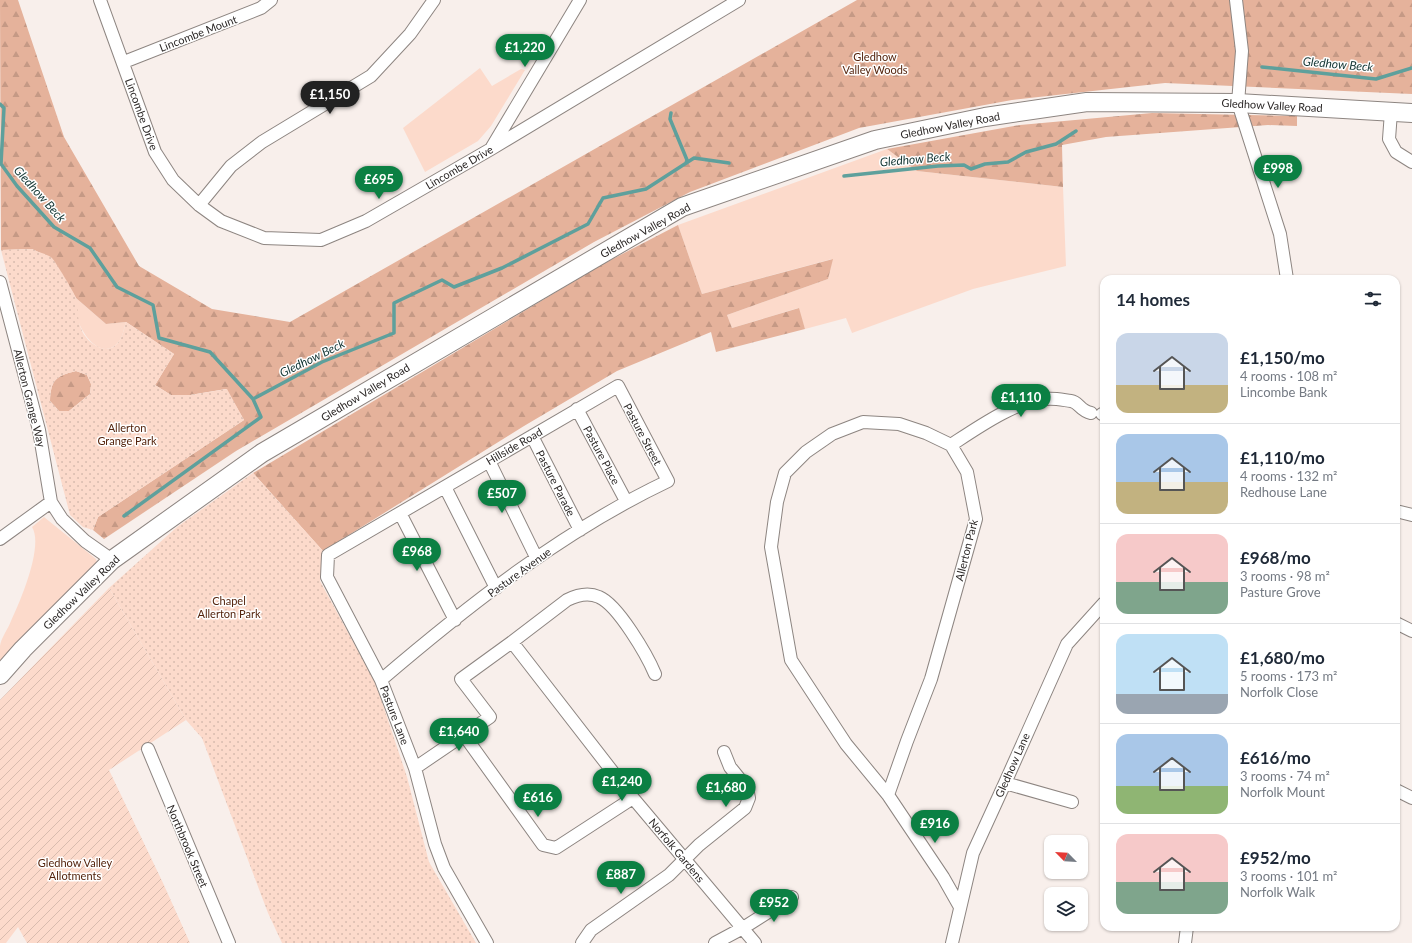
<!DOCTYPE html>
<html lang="en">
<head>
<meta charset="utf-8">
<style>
	:root { --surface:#fff; --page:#f6f6f7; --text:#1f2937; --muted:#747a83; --line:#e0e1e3; --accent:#0b8043 }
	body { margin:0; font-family:Lato,sans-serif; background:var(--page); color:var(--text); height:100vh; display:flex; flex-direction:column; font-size:15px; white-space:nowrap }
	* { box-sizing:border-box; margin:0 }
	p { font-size:13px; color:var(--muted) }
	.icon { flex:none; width:22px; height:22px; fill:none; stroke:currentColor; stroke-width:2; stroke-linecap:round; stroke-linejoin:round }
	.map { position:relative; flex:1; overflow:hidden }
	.drawer { position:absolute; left:1100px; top:275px; width:300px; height:656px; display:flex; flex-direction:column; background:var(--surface); border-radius:12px; box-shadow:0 1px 3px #0004 }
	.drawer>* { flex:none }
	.needle { width:26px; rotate:294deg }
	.buttons { position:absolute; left:1044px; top:835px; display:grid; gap:8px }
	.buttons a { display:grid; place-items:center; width:44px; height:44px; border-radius:8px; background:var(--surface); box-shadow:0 1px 3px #0004; font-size:20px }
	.price { position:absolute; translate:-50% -34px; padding:0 9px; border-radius:14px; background:var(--accent); color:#fff; font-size:13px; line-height:26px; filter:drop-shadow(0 1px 2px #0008) }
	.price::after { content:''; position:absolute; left:50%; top:24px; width:12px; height:9px; margin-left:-6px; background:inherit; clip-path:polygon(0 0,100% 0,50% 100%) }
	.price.on { background:#222; color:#fff }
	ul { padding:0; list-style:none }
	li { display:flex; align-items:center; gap:12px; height:100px; padding:0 16px }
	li+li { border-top:1px solid var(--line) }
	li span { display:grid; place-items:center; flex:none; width:112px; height:80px; border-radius:12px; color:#555 }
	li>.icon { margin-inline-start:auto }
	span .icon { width:48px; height:48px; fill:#fffc; stroke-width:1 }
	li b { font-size:17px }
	h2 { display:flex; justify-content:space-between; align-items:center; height:48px; padding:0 16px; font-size:17px }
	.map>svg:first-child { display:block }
</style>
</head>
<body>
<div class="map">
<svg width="1412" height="943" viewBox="0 0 1412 943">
	<defs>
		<pattern id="forest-firs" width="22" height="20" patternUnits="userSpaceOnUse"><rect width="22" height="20" fill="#e5b29b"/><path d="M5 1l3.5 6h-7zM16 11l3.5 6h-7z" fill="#c59985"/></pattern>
		<pattern id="park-dots" width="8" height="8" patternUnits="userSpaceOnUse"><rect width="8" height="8" fill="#fcdacb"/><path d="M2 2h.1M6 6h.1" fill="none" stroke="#d8bbae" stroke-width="1.8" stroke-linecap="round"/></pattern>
		<pattern id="garden-furrows" width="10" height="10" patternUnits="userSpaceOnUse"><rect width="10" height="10" fill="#fcdacb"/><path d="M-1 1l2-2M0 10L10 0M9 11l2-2" fill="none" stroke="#d8bbae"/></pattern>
	</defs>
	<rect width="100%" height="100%" fill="#f8efeb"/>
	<path fill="#fcdacb" d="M480 68 492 86 521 69 525 70 491 126 478 141 425 172 403 128Z
		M887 149 917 171 1063 187 1066 266 973 289 852 333 846 318 805 329 798 308 732 328 727 315 828 279 832 259 702 294 678 225Z
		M76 298 106 324 126 322C124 328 123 335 120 340 103 364 81 334 77 317 76 311 76 304 76 298Z
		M44 517 96 559 97 563 0 665C0 659 0 652 0 646 1 638 8 629 11 621 20 602 44 546 32 527Z"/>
	<path fill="url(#forest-firs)" d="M0 0H18L64 137 139 266 212 309 290 322 857 0H1412V94L1165 83 1012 100 859 128 690 192 594 242 236 451 104 539 93 530 98 517 244 420 226 389 190 395H171L155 385 174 354 126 322 106 324 76 298 52 259 32 249 1 250Z
		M1152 113 1297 116V126L1268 125 1106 137 1062 145 1063 187 917 171 887 149 1020 125Z
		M678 225 702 294 833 259 828 279 727 315 732 328 799 308 805 329 716 352 711 332 617 371 524 426 323 551 253 473 603 264Z
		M76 371 87 375 91 384 90 394 69 411H59L50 401C51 379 56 376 76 371Z"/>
	<path fill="url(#park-dots)" fill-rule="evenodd" d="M32 249C38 252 47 254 52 258 55 261 74 292 76 298 79 307 76 318 82 331 89 345 109 358 120 340 123 335 124 328 126 322L174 354 155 385 171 395H190L227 389 244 420 98 517 93 530 83 527 70 515 1 250ZM76 371 87 375 91 384 90 394 69 411H59L50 401C51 379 56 376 76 371Z
		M253 473 323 551 320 581 376 684 407 777 429 862 476 943H282L268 913 202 738 186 720 109 588 177 527Z"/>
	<path fill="url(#garden-furrows)" d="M109 588 186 720 109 770 163 883 190 943H27L18 927 6 943H0V700Z"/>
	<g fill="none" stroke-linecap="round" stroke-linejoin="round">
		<path stroke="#5ea09c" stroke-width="3.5" d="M1262 67 1376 79 1412 68
			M0 104 4 108 1 164 17 186 54 227 90 248 117 287 153 305 159 338 210 352 253 399 322 362 394 333V303L442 280 454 287 502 268 588 224 603 198 646 189 694 158 729 163
			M671 113 670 119 687 160 686 163
			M844 176 938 166 964 165 971 169 985 164 1008 162 1026 152 1056 144 1076 131
			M124 516 261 417 253 399"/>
		<defs>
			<path id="street" d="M100 0 155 152 173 180 199 205 221 221 264 238 321 240 366 221 491 149 739 0
				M1236 0 1242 51 1238 103 1280 234 1287 279
				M124 62 261 8 271 0
				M1391 112 1389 139 1396 152 1412 162
				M492 147 580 0
				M199 205 231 166 262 142 371 76 410 34 434 0
				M0 282 39 430 51 502 62 519 85 541 112 560
				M577 409 626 501
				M1102 414H1104
				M863 422 899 424 926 433 951 445 967 472 976 519 931 679 907 741 888 795 846 744 791 660 771 547 777 502 785 473 806 452 832 434Z
				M532 436 580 530
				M951 445C974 430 1018 399 1046 399 1054 398 1063 400 1071 401 1079 402 1080 411 1091 413
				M489 461 536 557
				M445 487 496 588
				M1396 511 1412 515
				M400 513 455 620
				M0 539 51 502
				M1396 623 1412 631
				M512 642 633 798 755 943
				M381 680C470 604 563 531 668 481L618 386 328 555 327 577 381 680 415 768 435 844 444 868 487 943
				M464 735 543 845 556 848 633 798
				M148 749 229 943
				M415 768 490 717 461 679 512 642 567 600C577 595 588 592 599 597 618 605 647 655 655 674
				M1005 783 1072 802
				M1396 790 1412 798
				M888 795 943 877 960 907
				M582 943 591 930 669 875 699 845 745 808 749 798 747 788 730 767 724 752
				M715 943 743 928 792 897
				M952 943 973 853 1005 783 1067 644 1104 603
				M1185 943 1187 927"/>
			<path id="secondary" d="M0 675 23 649 112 560 262 453 682 207 875 140 985 117 1087 102 1238 103 1412 113"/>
		</defs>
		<use href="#street" stroke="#8d8581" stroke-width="14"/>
		<use href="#secondary" stroke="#8d8581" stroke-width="20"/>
		<use href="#street" stroke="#fff" stroke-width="12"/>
		<use href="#secondary" stroke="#fff" stroke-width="18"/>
	</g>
	<g text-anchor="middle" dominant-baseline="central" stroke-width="3" stroke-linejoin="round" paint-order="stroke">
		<g font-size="11" fill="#2b2726" stroke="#fff">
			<text transform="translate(198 33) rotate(-21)">Lincombe Mount</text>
			<text transform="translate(1272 105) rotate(3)">Gledhow Valley Road</text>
			<text transform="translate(142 114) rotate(70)">Lincombe Drive</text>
			<text transform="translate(950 125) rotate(-11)">Gledhow Valley Road</text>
			<text transform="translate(459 167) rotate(-30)">Lincombe Drive</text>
			<text transform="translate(645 230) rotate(-29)">Gledhow Valley Road</text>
			<text transform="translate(365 392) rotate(-31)">Gledhow Valley Road</text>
			<text transform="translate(30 398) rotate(76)">Allerton Grange Way</text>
			<text transform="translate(643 434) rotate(62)">Pasture Street</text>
			<text transform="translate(514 446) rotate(-30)">Hillside Road</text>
			<text transform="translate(602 455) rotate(62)">Pasture Place</text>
			<text transform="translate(556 483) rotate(63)">Pasture Parade</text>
			<text transform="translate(966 550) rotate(-76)">Allerton Park</text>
			<text transform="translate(519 572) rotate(-36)">Pasture Avenue</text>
			<text transform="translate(81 592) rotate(-44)">Gledhow Valley Road</text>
			<text transform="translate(395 715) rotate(69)">Pasture Lane</text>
			<text transform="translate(1012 765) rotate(-66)">Gledhow Lane</text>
			<text transform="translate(188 846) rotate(67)">Northbrook Street</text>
			<text transform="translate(677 850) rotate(50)">Norfolk Gardens</text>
		</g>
		<g font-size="11" fill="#54240d" stroke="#fff">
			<text x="875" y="56">Gledhow<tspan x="875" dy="13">Valley Woods</tspan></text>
			<text x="127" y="427">Allerton<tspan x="127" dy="13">Grange Park</tspan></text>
			<text x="229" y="600">Chapel<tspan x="229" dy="13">Allerton Park</tspan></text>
			<text x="75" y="862">Gledhow Valley<tspan x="75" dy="13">Allotments</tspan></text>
		</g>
		<g font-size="12" font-style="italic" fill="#133533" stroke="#fff">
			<text transform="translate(1338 64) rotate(5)">Gledhow Beck</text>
			<text transform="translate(915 159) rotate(-5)">Gledhow Beck</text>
			<text transform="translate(40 194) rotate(48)">Gledhow Beck</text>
			<text transform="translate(312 358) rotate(-26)">Gledhow Beck</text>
		</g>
	</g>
</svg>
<div class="buttons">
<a><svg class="needle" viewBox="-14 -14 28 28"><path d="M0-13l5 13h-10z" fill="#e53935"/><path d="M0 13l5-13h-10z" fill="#747a83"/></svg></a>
<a><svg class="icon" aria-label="layers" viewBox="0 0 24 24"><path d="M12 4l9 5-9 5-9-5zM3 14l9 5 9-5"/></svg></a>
</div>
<b class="price" style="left:525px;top:68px">£1,220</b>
<b class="price on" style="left:330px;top:115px">£1,150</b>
<b class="price" style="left:1278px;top:189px">£998</b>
<b class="price" style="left:379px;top:200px">£695</b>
<b class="price" style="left:1021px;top:418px">£1,110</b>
<b class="price" style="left:502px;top:514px">£507</b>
<b class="price" style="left:417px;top:572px">£968</b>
<b class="price" style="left:459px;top:752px">£1,640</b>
<b class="price" style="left:622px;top:802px">£1,240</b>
<b class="price" style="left:726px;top:808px">£1,680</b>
<b class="price" style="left:538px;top:818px">£616</b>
<b class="price" style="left:935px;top:844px">£916</b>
<b class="price" style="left:621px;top:895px">£887</b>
<b class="price" style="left:774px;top:923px">£952</b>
<section class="drawer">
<h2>14 homes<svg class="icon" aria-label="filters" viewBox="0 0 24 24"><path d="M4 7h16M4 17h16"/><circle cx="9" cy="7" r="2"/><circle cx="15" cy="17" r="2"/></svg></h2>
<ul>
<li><span style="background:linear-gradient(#c9d6e8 65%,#c2b280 0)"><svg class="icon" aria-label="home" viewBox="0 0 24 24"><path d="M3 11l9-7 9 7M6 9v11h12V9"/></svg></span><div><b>£1,150/mo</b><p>4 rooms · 108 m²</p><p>Lincombe Bank</p></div></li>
<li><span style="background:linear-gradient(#a9c7e8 60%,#c2b280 0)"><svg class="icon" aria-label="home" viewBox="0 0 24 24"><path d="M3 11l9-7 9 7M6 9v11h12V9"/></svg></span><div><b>£1,110/mo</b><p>4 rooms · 132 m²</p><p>Redhouse Lane</p></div></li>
<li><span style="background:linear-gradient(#f6c9c9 60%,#7fa58c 0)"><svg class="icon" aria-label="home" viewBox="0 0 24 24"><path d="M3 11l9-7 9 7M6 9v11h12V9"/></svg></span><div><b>£968/mo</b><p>3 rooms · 98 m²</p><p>Pasture Grove</p></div></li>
<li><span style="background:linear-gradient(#bfe0f5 75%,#9aa5b1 0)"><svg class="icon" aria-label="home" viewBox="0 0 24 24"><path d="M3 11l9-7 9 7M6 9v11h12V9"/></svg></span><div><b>£1,680/mo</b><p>5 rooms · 173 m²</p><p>Norfolk Close</p></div></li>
<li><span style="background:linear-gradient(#a9c7e8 65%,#8fb573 0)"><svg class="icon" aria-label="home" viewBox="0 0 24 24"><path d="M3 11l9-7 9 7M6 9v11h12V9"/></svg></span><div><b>£616/mo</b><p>3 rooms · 74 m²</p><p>Norfolk Mount</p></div></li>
<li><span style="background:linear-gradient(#f6c9c9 60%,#7fa58c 0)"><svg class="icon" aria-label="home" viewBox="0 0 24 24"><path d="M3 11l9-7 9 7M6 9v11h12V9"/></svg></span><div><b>£952/mo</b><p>3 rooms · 101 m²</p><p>Norfolk Walk</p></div></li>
</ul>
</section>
</div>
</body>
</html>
